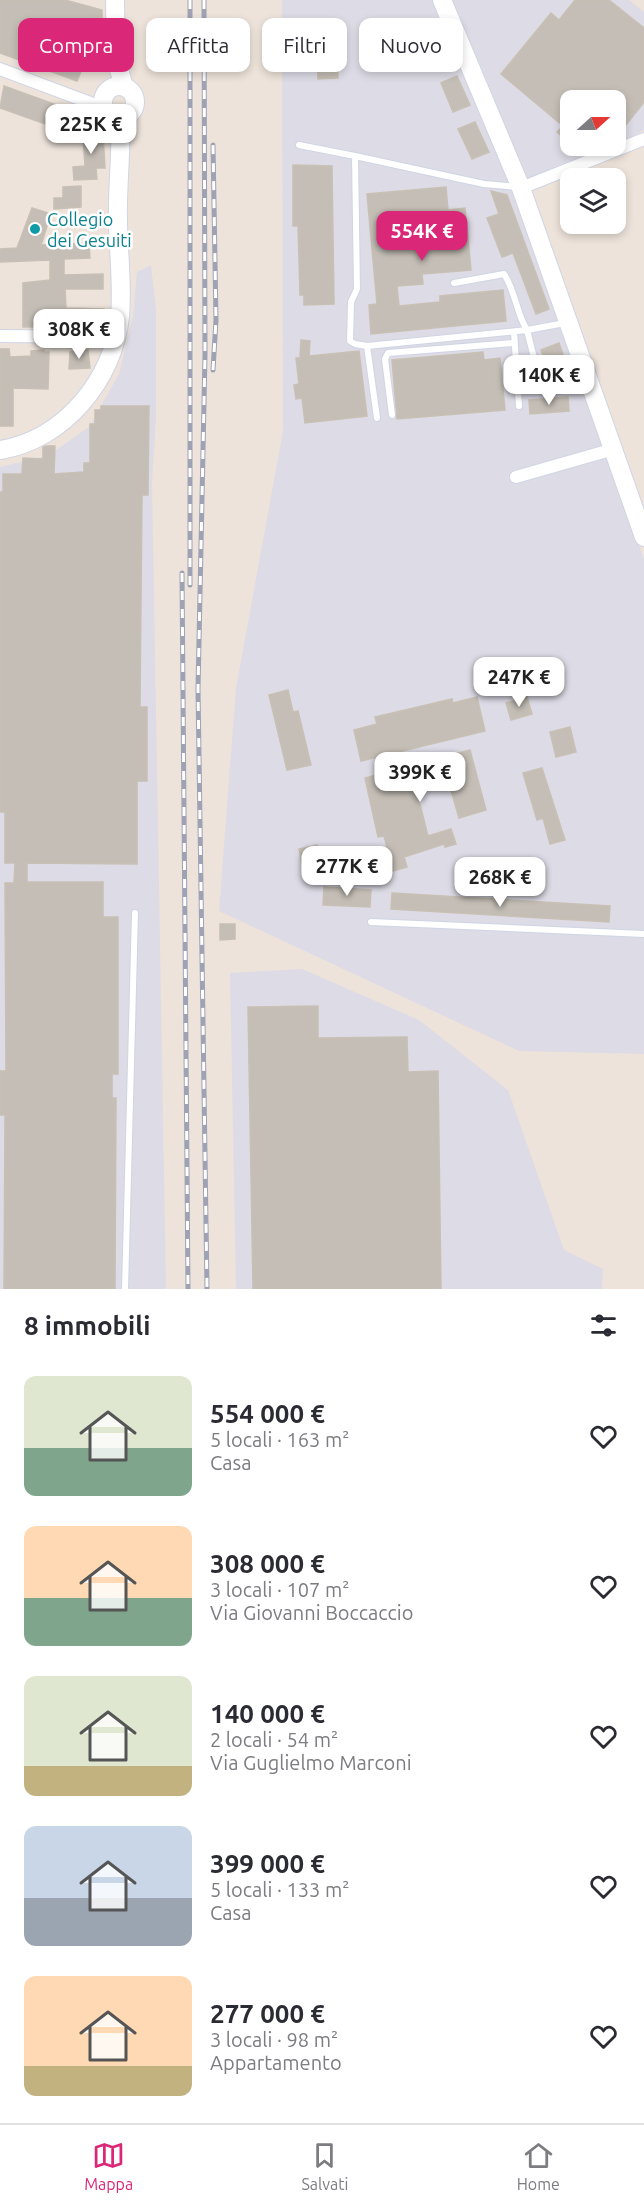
<!DOCTYPE html>
<html lang="it">
<head>
<meta charset="utf-8">
<style>
	:root { --surface:#fff; --page:#f2f2f3; --text:#2b2b33; --muted:#7c7c81; --line:#e1e1e2; --accent:#db2777 }
	body { margin:0; font-family:Ubuntu,sans-serif; background:var(--page); color:var(--text); height:100vh; display:flex; flex-direction:column; font-size:22px; white-space:nowrap }
	* { box-sizing:border-box; margin:0 }
	p { font-size:20px; color:var(--muted) }
	.icon { flex:none; width:33px; height:33px; fill:none; stroke:currentColor; stroke-width:2; stroke-linecap:round; stroke-linejoin:round }
	.map { position:relative; height:1289px; overflow:hidden }
	.drawer { display:flex; flex-direction:column; background:var(--surface); flex:1 }
	.drawer>* { flex:none }
	.top-card { position:absolute; left:18px; top:18px; width:609px; height:54px; display:flex; gap:12px }
	.needle { width:39px; rotate:69deg }
	.controls { position:absolute; left:560px; top:90px; display:grid; gap:12px }
	.controls a { display:grid; place-items:center; width:66px; height:66px; border-radius:12px; background:var(--surface); box-shadow:0 3px 9px #0003; font-size:30px }
	.price { position:absolute; translate:-50% -51px; padding:0 14px; border-radius:12px; background:#fff; color:#222; font-size:20px; line-height:39px; filter:drop-shadow(0 2px 3px #0008) }
	.price::after { content:''; position:absolute; left:50%; top:36px; width:18px; height:14px; margin-left:-9px; background:inherit; clip-path:polygon(0 0,100% 0,50% 100%) }
	.price.on { background:var(--accent); color:#fff }
	ul { padding:0; list-style:none }
	li { display:flex; align-items:center; gap:18px; height:150px; padding:0 24px }
	li span { display:grid; place-items:center; flex:none; width:168px; height:120px; border-radius:12px; color:#555 }
	li>.icon { margin-inline-start:auto }
	span .icon { width:72px; height:72px; fill:#fffc; stroke-width:1 }
	li b { font-size:26px }
	h2 { display:flex; justify-content:space-between; align-items:center; height:72px; padding:0 24px; font-size:26px }
	.tag { padding:0 21px; border-radius:12px; background:var(--surface); box-shadow:0 3px 9px #0003; font-size:21px; line-height:54px }
	.tag.on { background:var(--accent); color:#fff }
	.tab-bar { display:flex; justify-content:space-around; align-items:center; height:84px; border-top:2px solid var(--line); background:var(--surface); font-size:16px; color:var(--muted) }
	.tab-bar a { display:grid; justify-items:center; gap:3px }
	.tab-bar .on { color:var(--accent) }
	.map>svg:first-child { display:block }
</style>
</head>
<body>
<div class="map">
<svg width="644" height="1289" viewBox="0 0 644 1289">
	<rect width="100%" height="100%" fill="#ede3da"/>
	<path fill="#dddbe5" d="M282 0H629L644 12V130L615 145V100H570V146H615L526 192 644 560V1054L519 1051 219 911 236 688 283 431Z
		M151 265 156 310V419L152 482 166 1289H0V467L49 455 89 427 119 374 133 316 137 272Z
		M302 969 419 1020 508 1090 564 1250 603 1269 602 1289H236L230 973Z"/>
	<path fill="#c4beb6" stroke="#c8c0b4" stroke-width="1.5" fill-rule="evenodd" d="M0 0H65L102 10V25L98 24 87 54 100 56 97 67 84 64 77 81 0 53ZM30 21 73 37 63 64 20 47Z
		M575 0H609L644 28V102L626 125 615 117V100H570V143L557 132 563 126 501 74 551 13 559 20Z
		M316 27H337L338 78 318 79Z
		M457 76 470 105 453 112 441 83Z
		M4 86 62 107 54 127 0 108Z
		M475 122 489 152 472 159 458 129Z
		M86 128H99L100 135 103 134 105 168H96L97 179 74 180 73 167 85 166 83 136Z
		M293 165 332 166 334 304 304 305V295H300L298 226H293Z
		M81 186V207L54 209V198H63V187Z
		M446 187 448 210 465 208 471 270 422 274 423 284 397 286 399 306 440 302V296L503 290 506 321 371 334 369 305 377 304 367 194Z
		M491 191 507 195 549 309 536 314 513 253 502 257 487 218 499 214Z
		M32 208 51 214 41 245 89 243 90 258 64 259V275L103 274V289H65L66 308 104 309V326L23 327V283L50 280V260L0 262V249L17 248Z
		M301 340 310 341 309 356 359 351 367 416 305 423 302 398 296 399 294 385 299 384 296 358H300Z
		M559 343 572 380 554 386 541 350Z
		M0 349H9L10 357 31 356V351L44 350V352H49L48 389 13 388V426H0Z
		M88 350 90 368 69 369 70 352Z
		M483 352 484 360 500 358 505 410 397 419 392 360Z
		M568 397 569 411 530 414 529 400Z
		M101 406H149L148 495H142L140 707H147V781H137V864L27 863V882H103V917H118V1074H112V1098H116L115 1289H4L5 1115H0V1071H6L5 883H14L15 863H5V812H0V492H3V474H22L23 458 43 459V447L46 446H55L54 474 84 472V463H90V424H95V410H101Z
		M288 690 293 712 298 711 311 765 287 770 269 695Z
		M477 697 485 731 361 761 354 730 377 724 375 717 452 699 453 703Z
		M527 697 532 714 511 720 506 703Z
		M570 727 576 752 556 757 550 732Z
		M470 750 486 810 459 818 448 780 416 788 428 836 451 829 456 844 445 847 444 844 404 857 407 867 393 871 384 836 378 837 365 778Z
		M542 768 565 840 550 844 543 818 537 820 523 773Z
		M317 845 324 872 309 875 308 872 304 873 299 849Z
		M324 887 371 890 370 907 323 905Z
		M392 893 610 906 609 922 391 909Z
		M220 924H235V939L220 940Z
		M318 1006V1038L407 1037 408 1072 438 1071 441 1289H253L248 1007Z"/>
	<g fill="none" stroke-linecap="round" stroke-linejoin="round">
		<defs>
			<path id="lane" d="M299 145 355 156
				M518 187 484 184 355 156 357 289 351 302 350 341 355 344 367 346 527 330 542 390
				M454 283 504 274C516 292 516 313 527 330L565 323
				M514 332 519 406
				M367 346 377 418
				M392 415 385 359 388 353 514 343
				M371 922 644 934
				M125 1289 135 913"/>
			<path id="street" d="M0 69 104 108
				M521 188 644 139
				M0 336 116 337
				M516 477 614 449"/>
			<path id="secondary" d="M115 0 116 59 124 87
				M442 0 521 188 644 537
				M103 102a16 16 0 1 1 32 0a16 16 0 1 1-32 0Z
				M0 450C64 440 114 379 120 316 123 284 118 251 118 219 117 186 122 152 120 118"/>
		</defs>
		<use href="#lane" stroke="#cfd5e4" stroke-width="8"/>
		<use href="#street" stroke="#cfd5e4" stroke-width="14"/>
		<use href="#secondary" stroke="#cfd5e4" stroke-width="20"/>
		<use href="#lane" stroke="#fff" stroke-width="6"/>
		<use href="#street" stroke="#fff" stroke-width="12"/>
		<use href="#secondary" stroke="#fff" stroke-width="18"/>
		<defs>
			<path id="rail" d="M190 0V585
				M204 0 205 355 198 689 207 1289
				M213 370 216 320 213 145
				M182 573 188 1289"/>
		</defs>
		<use href="#rail" stroke="#9da2b5" stroke-width="5"/>
		<use href="#rail" stroke="#fff" stroke-width="3" stroke-dasharray="9" stroke-linecap="butt"/>
	</g>
	<circle fill="#0f9aa8" stroke="#fff" stroke-width="2" cx="35" cy="229" r="6"/>
	<g text-anchor="middle" dominant-baseline="central" stroke-width="5" stroke-linejoin="round" paint-order="stroke">
		<g font-size="18" fill="#0d838f" stroke="#fff" text-anchor="start">
			<text x="47" y="219">Collegio<tspan x="47" dy="21">dei Gesuiti</tspan></text>
		</g>
	</g>
</svg>
<div class="controls">
<a><svg class="needle" viewBox="-14 -14 28 28"><path d="M0-13l5 13h-10z" fill="#e53935"/><path d="M0 13l5-13h-10z" fill="#7c7c81"/></svg></a>
<a><svg class="icon" aria-label="layers" viewBox="0 0 24 24"><path d="M12 4l9 5-9 5-9-5zM3 14l9 5 9-5"/></svg></a>
</div>
<b class="price" style="left:91px;top:155px">225K €</b>
<b class="price on" style="left:422px;top:262px">554K €</b>
<b class="price" style="left:79px;top:360px">308K €</b>
<b class="price" style="left:549px;top:406px">140K €</b>
<b class="price" style="left:519px;top:708px">247K €</b>
<b class="price" style="left:420px;top:803px">399K €</b>
<b class="price" style="left:347px;top:897px">277K €</b>
<b class="price" style="left:500px;top:908px">268K €</b>
<div class="top-card">
<a class="tag on">Compra</a>
<a class="tag">Affitta</a>
<a class="tag">Filtri</a>
<a class="tag">Nuovo</a>
</div>
</div>
<section class="drawer">
<h2>8 immobili<svg class="icon" aria-label="filters" viewBox="0 0 24 24"><path d="M4 7h16M4 17h16"/><circle cx="9" cy="7" r="2"/><circle cx="15" cy="17" r="2"/></svg></h2>
<ul>
<li><span style="background:linear-gradient(#dfe7d0 60%,#7fa58c 0)"><svg class="icon" aria-label="home" viewBox="0 0 24 24"><path d="M3 11l9-7 9 7M6 9v11h12V9"/></svg></span><div><b>554 000 €</b><p>5 locali · 163 m²</p><p>Casa</p></div><svg class="icon" aria-label="heart" viewBox="0 0 24 24"><path d="M12 20l-8-8c-3-5 5-10 8-4 3-6 11-1 8 4z"/></svg></li>
<li><span style="background:linear-gradient(#ffd9b3 60%,#7fa58c 0)"><svg class="icon" aria-label="home" viewBox="0 0 24 24"><path d="M3 11l9-7 9 7M6 9v11h12V9"/></svg></span><div><b>308 000 €</b><p>3 locali · 107 m²</p><p>Via Giovanni Boccaccio</p></div><svg class="icon" aria-label="heart" viewBox="0 0 24 24"><path d="M12 20l-8-8c-3-5 5-10 8-4 3-6 11-1 8 4z"/></svg></li>
<li><span style="background:linear-gradient(#dfe7d0 75%,#c2b280 0)"><svg class="icon" aria-label="home" viewBox="0 0 24 24"><path d="M3 11l9-7 9 7M6 9v11h12V9"/></svg></span><div><b>140 000 €</b><p>2 locali · 54 m²</p><p>Via Guglielmo Marconi</p></div><svg class="icon" aria-label="heart" viewBox="0 0 24 24"><path d="M12 20l-8-8c-3-5 5-10 8-4 3-6 11-1 8 4z"/></svg></li>
<li><span style="background:linear-gradient(#c9d6e8 60%,#9aa5b1 0)"><svg class="icon" aria-label="home" viewBox="0 0 24 24"><path d="M3 11l9-7 9 7M6 9v11h12V9"/></svg></span><div><b>399 000 €</b><p>5 locali · 133 m²</p><p>Casa</p></div><svg class="icon" aria-label="heart" viewBox="0 0 24 24"><path d="M12 20l-8-8c-3-5 5-10 8-4 3-6 11-1 8 4z"/></svg></li>
<li><span style="background:linear-gradient(#ffd9b3 75%,#c2b280 0)"><svg class="icon" aria-label="home" viewBox="0 0 24 24"><path d="M3 11l9-7 9 7M6 9v11h12V9"/></svg></span><div><b>277 000 €</b><p>3 locali · 98 m²</p><p>Appartamento</p></div><svg class="icon" aria-label="heart" viewBox="0 0 24 24"><path d="M12 20l-8-8c-3-5 5-10 8-4 3-6 11-1 8 4z"/></svg></li>
</ul>
</section>
<nav class="tab-bar">
<a class="on"><svg class="icon" aria-label="map" viewBox="0 0 24 24"><path d="M3 6l6-2 6 2 6-2v14l-6 2-6-2-6 2zM9 4v14M15 6v14"/></svg>Mappa</a>
<a><svg class="icon" aria-label="saved" viewBox="0 0 24 24"><path d="M7 4h10v16l-5-4-5 4z"/></svg>Salvati</a>
<a><svg class="icon" aria-label="home" viewBox="0 0 24 24"><path d="M3 11l9-7 9 7M6 9v11h12V9"/></svg>Home</a>
</nav>
</body>
</html>
